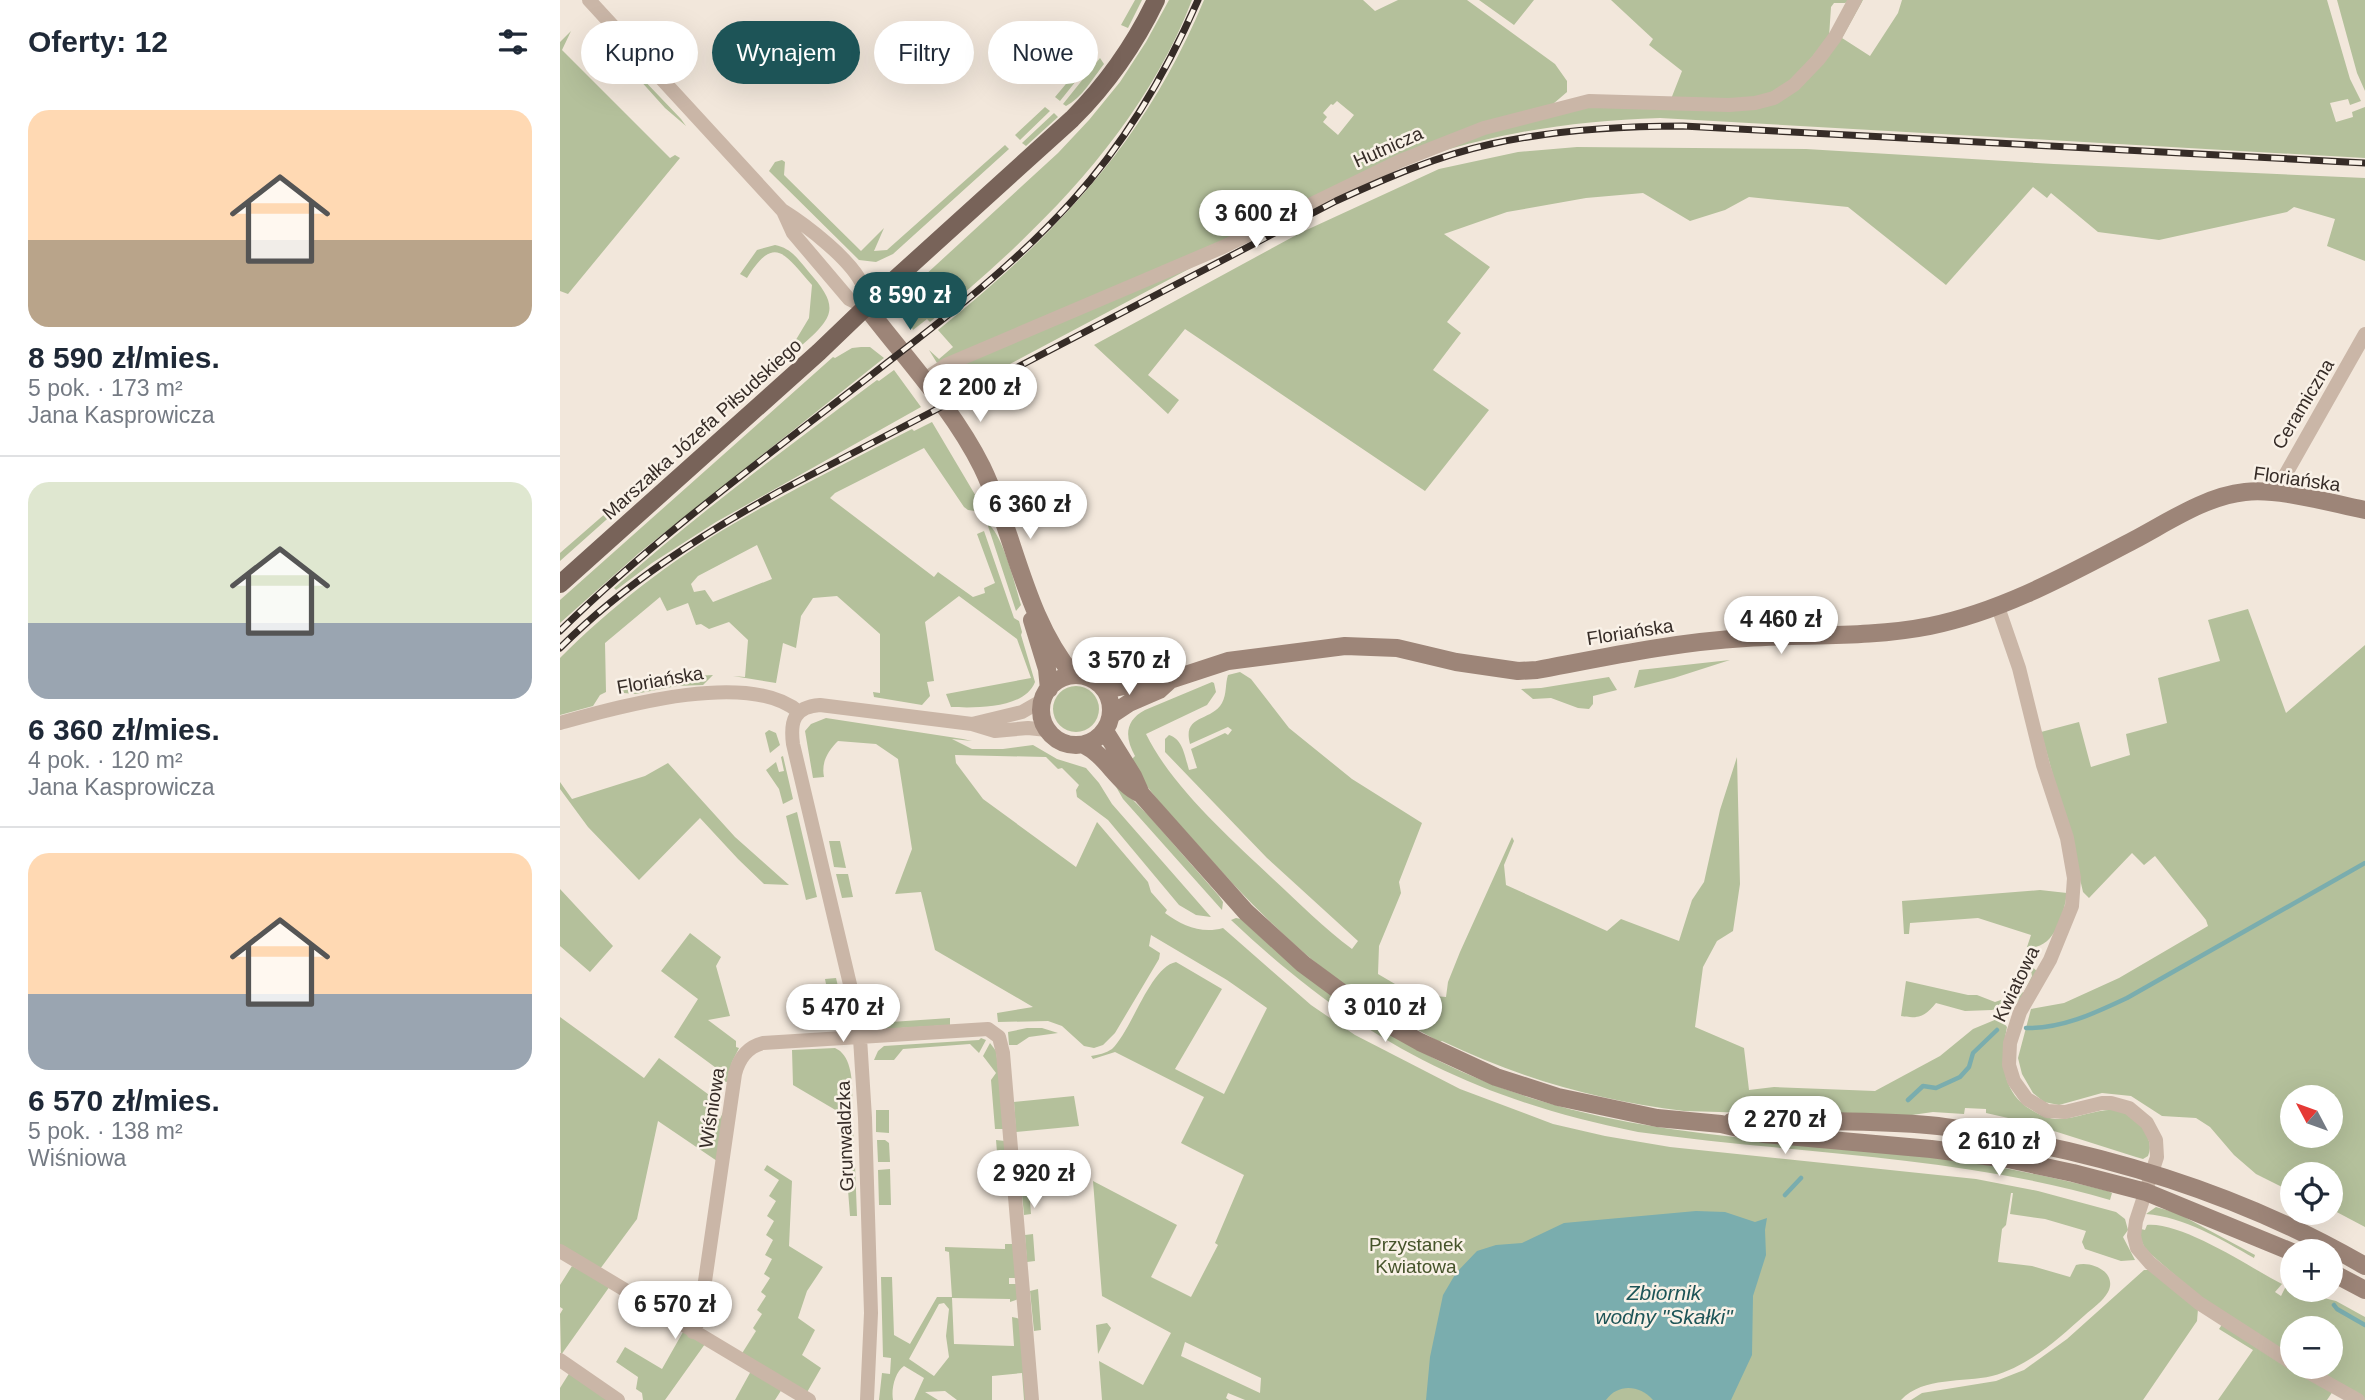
<!DOCTYPE html>
<html lang="pl">
<head>
<meta charset="utf-8">
<style>
	:root { --surface:#fff; --page:#f2f2f3; --text:#1f2937; --muted:#747a83; --line:#e0e1e3; --accent:#1d5457 }
	body { margin:0; font-family:Helvetica,sans-serif; background:var(--page); color:var(--text); height:100vh; display:flex; flex-direction:column; font-size:26px; white-space:nowrap }
	* { box-sizing:border-box; margin:0 }
	p { font-size:23px; color:var(--muted) }
	.icon { flex:none; width:38px; height:38px; fill:none; stroke:currentColor; stroke-width:2; stroke-linecap:round; stroke-linejoin:round }
	.map { position:relative; flex:1; overflow:hidden }
	.panel { display:flex; flex-direction:column; background:var(--surface); width:560px }
	.panel>* { flex:none }
	.guide { position:absolute; left:21px; top:21px; width:665px; height:63px; display:flex; gap:14px }
	.needle { width:46px; rotate:311deg }
	.tools { position:absolute; left:1720px; top:1085px; display:grid; gap:14px }
	.tools a { display:grid; place-items:center; width:63px; height:63px; border-radius:50%; background:var(--surface); box-shadow:0 7px 28px #0002; font-size:35px }
	.price { position:absolute; translate:-50% -60px; padding:0 16px; border-radius:24px; background:#fff; color:#222; font-size:23px; line-height:46px; filter:drop-shadow(0 2px 4px #0008) }
	.price::after { content:''; position:absolute; left:50%; top:42px; width:21px; height:16px; margin-left:-10px; background:inherit; clip-path:polygon(0 0,100% 0,50% 100%) }
	.price.selected { background:var(--accent); color:#fff }
	ul { padding:0; list-style:none }
	li { display:grid; align-content:center; gap:14px; height:371px; padding:0 28px }
	li+li { border-top:2px solid var(--line) }
	li span { display:grid; place-items:center; height:217px; border-radius:21px; color:#555 }
	li>.icon { margin-inline-start:auto }
	span .icon { width:126px; height:126px; fill:#fffc; stroke-width:1 }
	li b { font-size:30px }
	h2 { display:flex; justify-content:space-between; align-items:center; height:84px; padding:0 28px; font-size:30px }
	.pill { padding:0 24px; border-radius:32px; background:var(--surface); box-shadow:0 7px 28px #0002; font-size:24px; line-height:63px }
	.pill.selected { background:var(--accent); color:#fff }
	main { display:flex; flex:1; min-height:0 }
	.map>svg:first-child { display:block }
</style>
</head>
<body>
<main>
<section class="panel">
<h2>Oferty: 12<svg class="icon" aria-label="filters" viewBox="0 0 24 24"><path d="M4 7h16M4 17h16"/><circle cx="9" cy="7" r="2"/><circle cx="15" cy="17" r="2"/></svg></h2>
<ul>
<li><span style="background:linear-gradient(#ffd9b3 60%,#b9a48a 0)"><svg class="icon" aria-label="home" viewBox="0 0 24 24"><path d="M3 11l9-7 9 7M6 9v11h12V9"/></svg></span><div><b>8 590 zł/mies.</b><p>5 pok. · 173 m²</p><p>Jana Kasprowicza</p></div></li>
<li><span style="background:linear-gradient(#dfe7d0 65%,#9aa5b1 0)"><svg class="icon" aria-label="home" viewBox="0 0 24 24"><path d="M3 11l9-7 9 7M6 9v11h12V9"/></svg></span><div><b>6 360 zł/mies.</b><p>4 pok. · 120 m²</p><p>Jana Kasprowicza</p></div></li>
<li><span style="background:linear-gradient(#ffd9b3 65%,#9aa5b1 0)"><svg class="icon" aria-label="home" viewBox="0 0 24 24"><path d="M3 11l9-7 9 7M6 9v11h12V9"/></svg></span><div><b>6 570 zł/mies.</b><p>5 pok. · 138 m²</p><p>Wiśniowa</p></div></li>
</ul>
</section>
<div class="map">
<svg width="1805" height="1400" viewBox="0 0 1805 1400">
	<rect width="100%" height="100%" fill="#f2e7db"/>
	<path fill="#b4c09b" fill-rule="evenodd" d="M575 0H582L568 28 561 25Z
		M609 0H632C581 133 477 233 370 322L367 319 353 330C342 307 348 299 364 281L363 277 498 153 529 120 560 82 586 42Z
		M644 0H803L815 11 838 0H907L995 64 1007 81V92L993 104 693 228 377 363 369 350 379 359 393 347 378 330C496 235 585 142 644 0ZM777 101 794 115 778 135 763 122 767 117 763 113 771 104 773 105Z
		M919 0H974L954 25Z
		M1051 0H1291L1285 3H1274L1271 7 1269 37 1234 80 1198 99H1111L1122 71 1089 45 1093 39Z
		M1300 0H1303L1282 38 1310 56 1338 13 1342 0H1767L1790 79 1801 101 1790 105 1788 99 1770 103 1776 122 1793 117 1792 112 1805 107V158L1100 118C1019 121 951 130 873 154L898 141 1022 108 1214 102Z
		M1777 0H1805V91L1797 73Z
		M11 31 2 50 110 158 115 155 120 158 8 294 0 291V42Z
		M57 52 121 119 126 126 105 108 78 78 71 74Z
		M532 53 536 56 500 101 495 97Z
		M540 58 544 64C533 78 522 98 506 106L503 104Z
		M485 107 490 111 460 140 455 135Z
		M494 113 498 117 466 146 462 143Z
		M445 145 449 149 333 254 316 262 299 260 209 171 215 162 222 160 225 162 224 175 301 251 324 228 314 251 327 250Z
		M1017 147 1246 149 1494 164 1805 178V261L1767 246 1775 219 1734 207 1727 212 1599 240 1538 232 1491 193 1487 198 1473 187 1386 285 1288 207 1189 197 1165 210 1130 221 1083 193 1026 198 947 212 884 234 930 267 887 322 901 333 873 370 929 410 865 491 625 329 588 375 619 400 608 414 534 345 740 233 879 169 958 152Z
		M676 244 414 383 412 381 396 389 386 375 387 371Z
		M215 245C231 248 238 259 248 271 280 307 275 316 241 346L234 343 249 318 252 285C225 255 215 233 187 278L180 274 197 250Z
		M301 347H310L324 358 79 553 0 623V600L273 357 275 358 292 348Z
		M334 370 361 407 156 522 92 563 56 590 54 588C138 513 228 447 317 380L319 381Z
		M372 422 417 498 418 502 415 511 408 510 404 507 364 448 275 493 270 498 374 577 378 572 413 597 425 593 424 588 435 583 417 534 424 531 454 618 459 621 462 632 461 635 475 682C465 709 415 708 391 707L386 694 471 678 457 639 399 596 365 622 374 681 367 682 370 696 362 705 314 697 313 692 320 693V634L277 596 253 598 241 616 236 648 223 643 216 683 173 676 185 677 188 640 169 622 149 629 141 624 136 625 128 603 107 611 100 597 45 643 46 692 40 695 33 706 0 715V658C51 607 110 561 173 524 231 490 292 460 352 429L354 431ZM197 545 212 579 153 602 145 590 134 592 131 584 138 576Z
		M54 506 55 512 0 561V553Z
		M427 523C443 534 455 585 461 605L456 611Z
		M1688 609 1726 713 1805 645V1227L1771 1209V1174H1732V1192L1696 1174 1674 1155 1650 1127 1636 1118 1602 1116 1571 1096 1542 1093 1499 1105 1484 1102 1473 1093 1462 1074 1458 1058 1471 1009 1504 1003 1559 978 1648 926 1646 920 1595 856 1584 865 1572 853 1529 898 1523 892 1511 840 1481 732 1519 722 1531 767 1570 755 1566 734 1607 723 1598 678 1660 661 1648 620ZM1732 1097H1771V1136H1732Z
		M1170 660 1114 678 1074 688 1079 670Z
		M680 672 691 679 729 728 792 779 862 823 839 882 841 893 819 946 818 974 852 994 886 997 888 982 900 952 952 837 954 841 944 865 946 885 1047 931 1061 919 1119 941 1132 900 1144 882 1160 810 1177 757 1180 884 1173 931 1157 941 1143 967 1135 1027 1184 1048 1189 1090 1214 1087 1315 1091 1380 1056 1413 1029 1437 1019 1441 1020 1447 1027C1441 1057 1440 1090 1470 1109 1477 1114 1486 1118 1495 1119 1527 1121 1560 1091 1584 1130 1589 1139 1592 1146 1588 1156L1583 1159 1576 1157 1466 1122 1426 1113V1109L1405 1108 1404 1114 1373 1112 1338 1117 1124 1111C1039 1101 959 1078 882 1041L880 1042C835 1018 790 991 750 958 709 923 672 884 637 844 613 817 588 792 570 761L575 756C565 738 564 721 585 710L652 682 654 683 656 692 647 705 586 734C612 787 669 837 712 878 738 902 764 928 792 949L798 941 707 858 605 752V739L609 735C623 739 625 757 629 770L637 768 631 749 665 733 668 735 672 730 668 727 630 744C622 714 651 722 662 703 667 694 665 684 668 675Z
		M153 675 143 685 117 686 75 694 64 693 61 689 115 677Z
		M1049 677 1057 690 1033 696V704L1029 709 1018 708 991 698 973 699 961 689 981 688Z
		M493 709a23 23 0 1 1 46 0a23 23 0 1 1-46 0Z
		M266 718 403 739 412 741 392 739 412 749H443L473 745 497 759 526 768 539 783 552 804 651 917 636 915 619 905 548 820 517 797 516 790 519 785 502 768 498 769 486 757 395 755 396 763 423 799 516 867 537 822 588 882 591 892 607 910 605 913C622 926 642 934 663 928L751 1005 795 1035 900 1089 993 1124 1045 1136 1110 1147 1416 1179 1478 1191 1556 1212 1565 1219 1568 1230 1563 1237 1575 1260 1561 1261 1525 1249 1522 1242 1526 1231 1485 1219 1450 1214 1453 1193H1451L1446 1225 1442 1229 1438 1262 1472 1266 1510 1277 1516 1265C1532 1260 1558 1273 1548 1292 1543 1301 1533 1308 1525 1315 1498 1339 1469 1366 1432 1376 1403 1383 1364 1376 1341 1400H685L668 1393 666 1398 669 1400H542L539 1361 583 1385 611 1333 542 1296 533 1181 617 1225 591 1277 631 1297 658 1245 655 1243 684 1175 621 1143 644 1097 555 1052 533 1059 531 1056C538 1055 546 1053 552 1049 572 1030 590 967 616 962L662 989 615 1069 664 1094 707 1008 667 980 591 935 589 946 600 953 599 959 555 1033 543 1045 534 1048 524 1046 502 1026 488 1021 438 1022 437 1013 473 1007 375 950 361 892 335 894 352 849 338 759 316 744 278 741C268 751 261 762 264 777L253 778 245 731 251 724ZM625 1342 701 1378 700 1393 621 1356Z
		M209 730 216 733 220 745 210 753 205 733Z
		M223 756 233 799 223 804 219 789 206 770 216 762 219 772 224 771 221 757Z
		M108 763 175 837 229 885 204 884 178 859 140 818 79 880 28 827 0 789V782L12 799 85 776Z
		M551 778 589 816 659 896 663 902 662 910 563 799Z
		M237 812 257 897 246 900 226 816Z
		M269 841H280L286 868 274 867Z
		M276 874H288L293 897 282 898Z
		M0 889 53 946 30 972 0 946Z
		M1480 890 1507 893C1504 914 1494 951 1467 947L1471 935 1418 918 1350 923 1349 934H1344L1342 901Z
		M676 918 681 919C767 1001 866 1067 981 1101 1106 1139 1239 1140 1368 1156 1430 1164 1488 1176 1548 1191L1552 1193 1550 1200C1397 1155 1235 1154 1078 1132 909 1098 796 1038 671 920Z
		M130 933 161 957 156 966 170 1016 148 1020 176 1041V1047L179 1048 172 1062 167 1082 162 1081 163 1073 114 1037 138 999 101 971Z
		M1470 965 1478 972 1464 996 1458 1001 1432 1010 1405 1011 1376 1003C1365 1017 1358 1019 1341 1016L1346 981 1408 995H1417L1435 1002 1464 992 1472 976Z
		M276 978 285 1016 283 1022 275 1029 265 979Z
		M318 1014 331 1022 390 1018V1025L324 1029 315 1025 317 1022 313 1018Z
		M0 1017 84 1078 99 1058 160 1103 158 1118 160 1119 164 1110 157 1161 98 1121 77 1219 40 1269 0 1245Z
		M467 1028H482L498 1033 469 1037 457 1045H449L448 1032Z
		M421 1038 426 1040 419 1053 410 1044 343 1049 334 1060H314L318 1051 324 1046 419 1040Z
		M430 1043 436 1051 437 1058 444 1129H435L431 1080 436 1073 423 1056Z
		M275 1048C296 1057 292 1095 292 1114L284 1115 233 1085 232 1050Z
		M514 1096 519 1126 456 1132 454 1102Z
		M316 1110H329V1133L316 1132Z
		M284 1124 293 1126 294 1151 285 1154Z
		M317 1140H325L329 1143 330 1162H318Z
		M436 1140 445 1141 448 1175 439 1176Z
		M458 1153H466L471 1214 464 1215Z
		M286 1164 295 1165 297 1216H290Z
		M207 1165 232 1181 229 1246 263 1267 247 1291 238 1318 255 1330 242 1355 261 1368 246 1394 181 1355 196 1331 193 1328 202 1314 197 1310 206 1296 201 1292 210 1278 204 1274 212 1259 205 1255 213 1240 206 1235 214 1221 207 1216 216 1201 209 1196 219 1180 204 1170Z
		M330 1169 331 1205H319L318 1170Z
		M1596 1207 1617 1213 1695 1255 1694 1258C1661 1239 1624 1217 1586 1214Z
		M1587 1225C1623 1222 1689 1267 1722 1284L1715 1292 1721 1296 1726 1286 1732 1290 1776 1301 1805 1317V1400L1747 1367H1771V1328H1732V1358L1640 1297 1585 1249 1580 1237 1581 1229 1585 1230Z
		M473 1234 475 1261 467 1262 465 1235Z
		M445 1244H454L457 1278H449V1284H458L459 1299 450 1302V1299L392 1298 394 1344 454 1346 452 1317 461 1319 468 1400H464L462 1373 432 1376V1400H397L385 1391 365 1392 378 1400H354L364 1378 344 1366C335 1372 331 1389 333 1400H319L322 1373 330 1374 331 1358 323 1357 321 1277H332L334 1335 350 1344 377 1297H392L389 1252 385 1251V1247L445 1249ZM384 1303 389 1309 386 1336 389 1357 374 1376 349 1359 379 1304Z
		M12 1266 50 1286 1 1355 0 1314 3 1309 0 1307V1285Z
		M1584 1270H1589L1638 1309 1637 1321 1583 1400H1351L1362 1393 1436 1381 1464 1370 1507 1339Z
		M478 1289 481 1330 474 1331 470 1291Z
		M547 1323 551 1328 538 1354 536 1325Z
		M1663 1323 1773 1391 1767 1400H1658L1693 1350 1659 1329Z
		M123 1332 145 1344 105 1400H83L82 1393 76 1389 78 1377 56 1362 65 1347 102 1369Z
		M191 1371 222 1389 215 1400H175Z
		M10 1372 51 1400H0V1388Z"/>
	<path fill="#7aadae" d="M1136 1211 1165 1212 1195 1222 1207 1218 1205 1230 1206 1255 1193 1296 1192 1355 1171 1400H1093C1080 1385 1058 1383 1046 1400H866L870 1357 883 1295 896 1273 917 1251 936 1245 962 1243 1004 1223Z"/>
	<g fill="none" stroke-linecap="round" stroke-linejoin="round">
		<path stroke="#7aadae" stroke-width="4.5" d="M1466 1028C1502 1029 1535 1013 1567 998L1805 863
			M1348 1100 1363 1086 1376 1088 1400 1077 1409 1067 1413 1053 1437 1030
			M1225 1195 1241 1178
			M1774 1305 1777 1309 1805 1325"/>
		<path stroke="#cab6a7" stroke-width="14" d="M29 0 222 210C246 225 292 260 303 286 306 292 307 301 307 308
			M223 211 233 233 289 299 307 308
			M363 380 386 365 663 247 840 161 924 128 1029 101 1169 105 1195 103 1214 98 1234 85 1258 60 1275 37 1295 0
			M1715 493 1805 334
			M1438 607 1459 668 1483 765 1507 838 1514 878 1512 906 1490 960 1460 1012 1450 1043 1449 1065 1454 1081 1467 1099 1487 1111 1505 1112 1542 1103H1551L1569 1108 1587 1123 1596 1140 1597 1157 1576 1221 1574 1236 1577 1248 1590 1263 1639 1303 1732 1363
			M0 723C58 707 189 669 239 712
			M412 724 462 712 483 700
			M0 1251 249 1400
			M133 1332 138 1322 142 1302 175 1074C179 1058 187 1047 203 1043L428 1029 439 1037 443 1053 472 1400
			M0 1360 58 1400
			M1739 1367 1798 1400
			M307 1400 311 1313 305 1118 300 1038 293 997 233 744C230 721 234 707 260 705L412 724 435 731 468 728 487 730"/>
		<path stroke="#9d8578" stroke-width="18" d="M307 308C346 359 393 409 422 467 455 535 464 616 513 675
			M472 620 487 669 489 689
			M481 710a35 35 0 1 1 70 0a35 35 0 1 1-70 0Z
			M545 690 592 680H610
			M551 715 569 703 599 690 610 680 668 661 785 646 837 648 896 662 958 671 977 670C1046 657 1115 642 1186 638 1247 634 1310 638 1370 626 1443 611 1509 574 1574 540 1608 522 1646 496 1685 492 1720 488 1770 503 1805 510
			M545 731 573 776 581 794 686 912 743 964 785 995 833 1027 860 1042 936 1077 998 1097 1097 1118 1161 1124 1204 1134 1371 1149 1448 1159 1513 1173 1586 1192 1732 1252
			M524 745C547 756 557 783 581 794
			M1171 1122C1202 1117 1235 1121 1267 1121 1304 1122 1341 1122 1378 1126 1410 1130 1441 1137 1472 1143 1589 1167 1702 1206 1805 1266
			M1771 1272 1805 1290"/>
		<path stroke="#786359" stroke-width="18" d="M0 584 259 352 332 282 512 119C546 85 575 44 596 0"/>
		<defs>
			<path id="rail" d="M0 631C101 532 217 449 328 362 393 312 457 262 512 201 566 142 606 73 638 0
				M0 648C64 584 141 535 220 491L776 201C826 178 877 156 931 144 994 130 1058 126 1123 126L1805 163"/>
		</defs>
		<use href="#rail" stroke="#362c27" stroke-width="7"/>
		<use href="#rail" stroke="#f9f1e7" stroke-width="4.5" stroke-dasharray="13" stroke-linecap="butt"/>
	</g>
	<g text-anchor="middle" dominant-baseline="central" stroke-width="5" stroke-linejoin="round" paint-order="stroke">
		<g font-size="19" fill="#362c27" stroke="#f9f1e7">
			<text transform="translate(828 147) rotate(-24)">Hutnicza</text>
			<text transform="translate(1743 404) rotate(-59)">Ceramiczna</text>
			<text transform="translate(142 429) rotate(-42)">Marszałka Józefa Piłsudskiego</text>
			<text transform="translate(1737 479) rotate(8)">Floriańska</text>
			<text transform="translate(1070 632) rotate(-9)">Floriańska</text>
			<text transform="translate(100 680) rotate(-10)">Floriańska</text>
			<text transform="translate(1456 984) rotate(-64)">Kwiatowa</text>
			<text transform="translate(152 1108) rotate(-81)">Wiśniowa</text>
			<text transform="translate(285 1136) rotate(-92)">Grunwaldzka</text>
		</g>
		<g font-size="19" fill="#46542b" stroke="#f9f1e7">
			<text x="856" y="1244">Przystanek<tspan x="856" dy="22">Kwiatowa</tspan></text>
		</g>
		<g font-size="21" font-style="italic" fill="#1d5457" stroke="#f9f1e7">
			<text x="1104" y="1292">Zbiornik<tspan x="1104" dy="24">wodny "Skałki"</tspan></text>
		</g>
	</g>
</svg>
<div class="tools">
<a><svg class="needle" viewBox="-14 -14 28 28"><path d="M0-13l5 13h-10z" fill="#e53935"/><path d="M0 13l5-13h-10z" fill="#747a83"/></svg></a>
<a><svg class="icon" aria-label="locate" viewBox="0 0 24 24"><circle cx="12" cy="12" r="6"/><path d="M12 2v4M12 18v4M2 12h4M18 12h4"/></svg></a>
<a>+</a>
<a>−</a>
</div>
<b class="price" style="left:696px;top:250px">3 600 zł</b>
<b class="price selected" style="left:350px;top:332px">8 590 zł</b>
<b class="price" style="left:420px;top:424px">2 200 zł</b>
<b class="price" style="left:470px;top:541px">6 360 zł</b>
<b class="price" style="left:1221px;top:656px">4 460 zł</b>
<b class="price" style="left:569px;top:697px">3 570 zł</b>
<b class="price" style="left:283px;top:1044px">5 470 zł</b>
<b class="price" style="left:825px;top:1044px">3 010 zł</b>
<b class="price" style="left:1225px;top:1156px">2 270 zł</b>
<b class="price" style="left:1439px;top:1178px">2 610 zł</b>
<b class="price" style="left:474px;top:1210px">2 920 zł</b>
<b class="price" style="left:115px;top:1341px">6 570 zł</b>
<div class="guide">
<a class="pill">Kupno</a>
<a class="pill selected">Wynajem</a>
<a class="pill">Filtry</a>
<a class="pill">Nowe</a>
</div>
</div>
</main>
</body>
</html>
